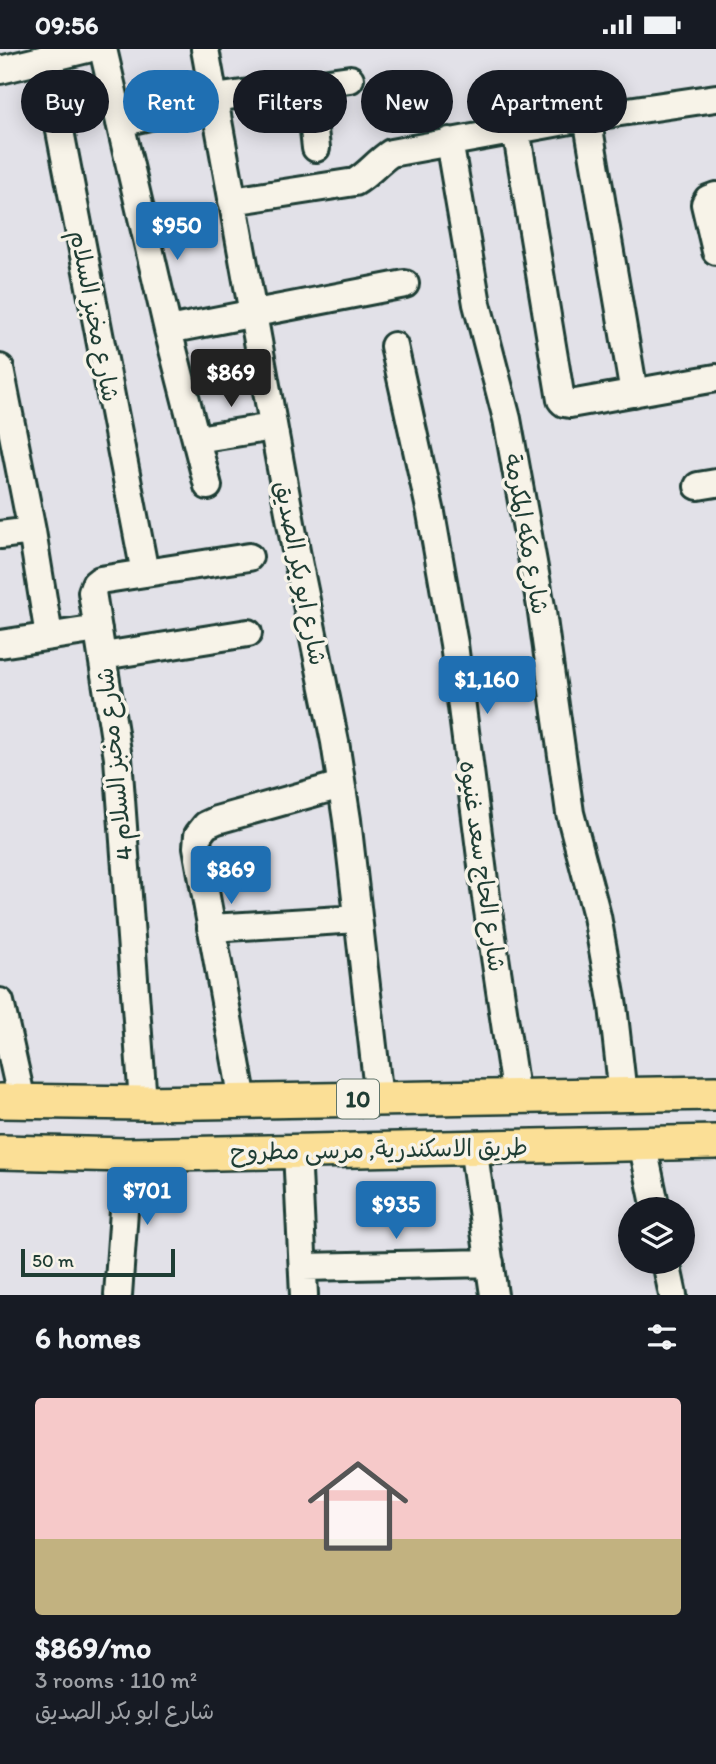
<!DOCTYPE html>
<html lang="en">
<head>
<meta charset="utf-8">
<style>
	:root { --surface:#171b24; --page:#242831; --text:#f1f3f6; --muted:#9ea1a6; --line:#363941; --accent:#1f6fb2 }
	body { margin:0; font-family:Itim,"Playpen Sans Arabic",sans-serif; background:var(--page); color:var(--text); height:100vh; display:flex; flex-direction:column; font-size:26px; white-space:nowrap }
	* { box-sizing:border-box; margin:0 }
	p { font-size:23px; color:var(--muted) }
	.icon { flex:none; width:38px; height:38px; fill:none; stroke:currentColor; stroke-width:2; stroke-linecap:round; stroke-linejoin:round }
	.map { position:relative; height:1246px; overflow:hidden }
	.side { display:flex; flex-direction:column; background:var(--surface); flex:1 }
	.side>* { flex:none }
	.hud { position:absolute; left:21px; top:21px; width:676px; height:63px; display:flex; gap:14px }
	.controls { position:absolute; left:618px; top:1148px; display:grid; gap:14px }
	.controls a { display:grid; place-items:center; width:77px; height:77px; border-radius:50%; background:var(--surface); box-shadow:0 4px 18px #0003; font-size:35px }
	.scale { position:absolute; left:21px; bottom:18px; width:154px; box-sizing:border-box; padding-left:7px; border:4px solid #1f3d34; border-top:0; font-size:19px; line-height:24px; white-space:nowrap; color:#1f3d34; -webkit-text-stroke:5px #f7f3e8; paint-order:stroke }
	.price { position:absolute; translate:-50% -60px; padding:0 16px; border-radius:7px; background:var(--accent); color:#fff; font-size:23px; line-height:46px; filter:drop-shadow(0 2px 4px #0008) }
	.price::after { content:''; position:absolute; left:50%; top:42px; width:21px; height:16px; margin-left:-10px; background:inherit; clip-path:polygon(0 0,100% 0,50% 100%) }
	.price.selected { background:#222; color:#fff }
	ul { padding:0; list-style:none }
	li { display:grid; align-content:center; gap:14px; height:371px; padding:0 35px }
	li+li { border-top:2px solid var(--line) }
	li span { display:grid; place-items:center; height:217px; border-radius:7px; color:#555 }
	li>.icon { margin-inline-start:auto }
	span .icon { width:126px; height:126px; fill:#fffc; stroke-width:1 }
	li b { font-size:30px }
	h2 { display:flex; justify-content:space-between; align-items:center; height:84px; padding:0 35px; font-size:30px }
	.chip { padding:0 24px; border-radius:32px; background:var(--surface); box-shadow:0 4px 18px #0003; font-size:24px; line-height:63px }
	.chip.selected { background:var(--accent); color:#fff }
	.status { display:flex; justify-content:space-between; align-items:center; height:49px; padding:0 35px; background:var(--surface); direction:ltr }
	.status svg { height:19px; fill:currentColor }
	.map>svg:first-child { display:block }
</style>
</head>
<body>
<div class="status"><b>09:56</b><svg viewBox="0 0 49 12"><path d="M0 12V9h3v3zM5 12V6h3v6zM10 12V3h3v9zM15 12V0h3v12zM26 1h20v11H26zM47 4h2v5h-2z"/></svg></div>
<div class="map">
<svg width="716" height="1246" viewBox="0 0 716 1246">
	<rect width="100%" height="100%" fill="#e2e1e8"/>
	<filter id="ink" filterUnits="userSpaceOnUse"><feTurbulence type="fractalNoise" baseFrequency=".0143" numOctaves="2"/><feDisplacementMap in="SourceGraphic" scale="14" xChannelSelector="R" yChannelSelector="G"/><feConvolveMatrix kernelMatrix="1 2 1 2 8 2 1 2 1" color-interpolation-filters="sRGB"/></filter>
	<g filter="url(#ink)">
		<g fill="none" stroke-linecap="round" stroke-linejoin="round">
			<defs>
				<path id="minor" d="M103 0 168 281 208 437
					M205 0 296 502 335 693 347 771 379 1050
					M46 9 145 524
					M0 21 87 0
					M309 36 316 99
					M214 49 350 30
					M587 68 634 344
					M120 74 214 52
					M516 80 561 351 564 354 570 355 716 329
					M449 92 477 255 507 370 542 563 570 764 597 867 613 957 623 1046
					M716 147 708 150 705 155 716 202
					M232 152 355 133C369 125 377 113 391 104L587 68 716 49
					M168 281 405 235
					M394 297 431 464 454 595 486 848 516 1048
					M0 319 32 482 49 587
					M197 390 273 378
					M698 437 716 434
					M0 486 32 482
					M0 595 98 580
					M103 607 248 584
					M211 879 358 870
					M0 953 22 1052
					M243 1052 197 798 198 786 206 776 217 771 341 736
					M143 1054 118 709 92 543 95 535 100 531 249 508
					M642 1093 656 1160
					M473 1097 494 1246
					M297 1102 304 1246
					M666 1213 673 1246
					M303 1218 490 1214
					M118 1246 128 1106"/>
				<path id="major" d="M0 1052 143 1054 716 1044
					M0 1103 128 1106 716 1093"/>
			</defs>
			<use href="#minor" stroke="#1f3d34" stroke-width="32"/>
			<use href="#major" stroke="#1f3d34" stroke-width="38"/>
			<use href="#minor" stroke="#f7f3e8" stroke-width="26"/>
			<use href="#major" stroke="#fbdf96" stroke-width="33"/>
		</g>
	</g>
	<g text-anchor="middle" dominant-baseline="central" stroke-width="7" stroke-linejoin="round" paint-order="stroke">
		<rect fill="#f7f3e8" stroke="#60746a" stroke-width="2" x="337" y="1030.5" width="42" height="39" rx="5"/>
		<g font-size="23" font-weight="bold" fill="#1f3d34">
			<text x="358" y="1050">10</text>
		</g>
		<g font-size="24" fill="#1f3d34" stroke="#f7f3e8">
			<text transform="translate(95 267) rotate(79)">شارع مخبز السلام</text>
			<text transform="translate(527 485) rotate(80)">شارع مكه المكرمة</text>
			<text transform="translate(301 524) rotate(79)">شارع ابو بكر الصديق</text>
			<text transform="translate(114 715) rotate(-96)">شارع مخبز السلام 4</text>
			<text transform="translate(483 817) rotate(82)">شارع الحاج سعد غنيوه</text>
			<text transform="translate(379 1100) rotate(-1)">طريق الاسكندرية, مرسى مطروح</text>
		</g>
	</g>
</svg>
<div class="controls">
<a><svg class="icon" aria-label="layers" viewBox="0 0 24 24"><path d="M12 4l9 5-9 5-9-5zM3 14l9 5 9-5"/></svg></a>
</div>
<div class="scale">50 m</div>
<b class="price" style="left:177px;top:213px">$950</b>
<b class="price selected" style="left:231px;top:360px">$869</b>
<b class="price" style="left:487px;top:667px">$1,160</b>
<b class="price" style="left:231px;top:857px">$869</b>
<b class="price" style="left:147px;top:1178px">$701</b>
<b class="price" style="left:396px;top:1192px">$935</b>
<div class="hud">
<a class="chip">Buy</a>
<a class="chip selected">Rent</a>
<a class="chip">Filters</a>
<a class="chip">New</a>
<a class="chip">Apartment</a>
</div>
</div>
<section class="side">
<h2>6 homes<svg class="icon" aria-label="filters" viewBox="0 0 24 24"><path d="M4 7h16M4 17h16"/><circle cx="9" cy="7" r="2"/><circle cx="15" cy="17" r="2"/></svg></h2>
<ul>
<li><span style="background:linear-gradient(#f6c9c9 65%,#c2b280 0)"><svg class="icon" aria-label="home" viewBox="0 0 24 24"><path d="M3 11l9-7 9 7M6 9v11h12V9"/></svg></span><div><b>$869/mo</b><p>3 rooms · 110 m²</p><p>شارع ابو بكر الصديق</p></div></li>
</ul>
</section>
</body>
</html>
